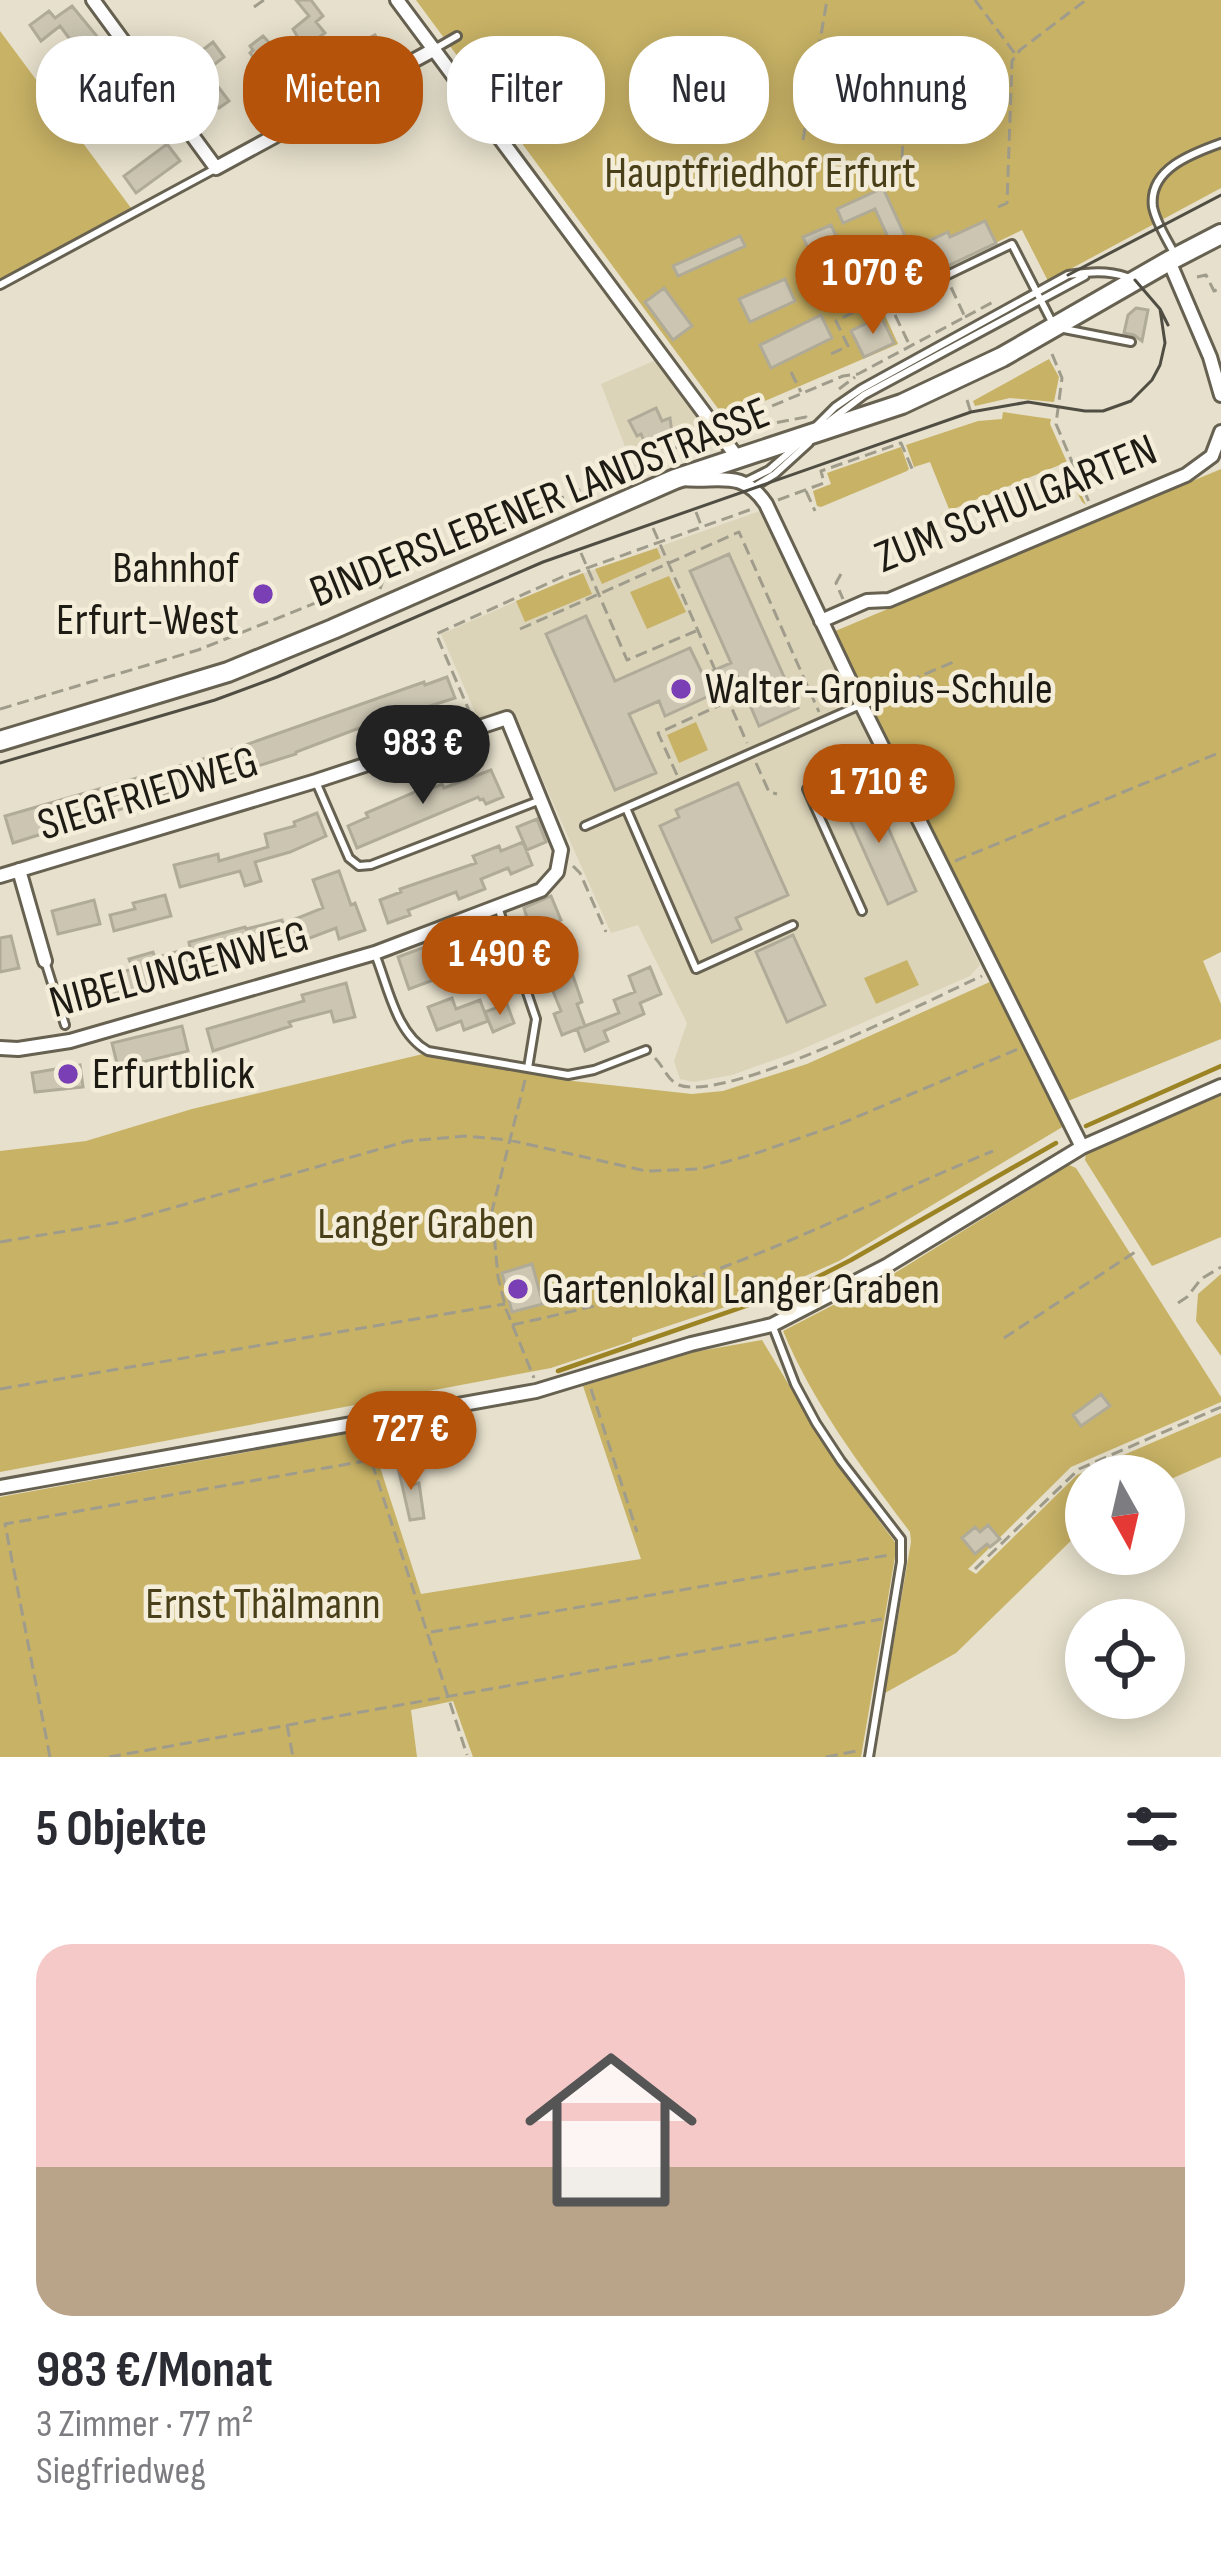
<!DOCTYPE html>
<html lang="de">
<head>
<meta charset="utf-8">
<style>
	:root { --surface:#fff; --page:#f2f2f3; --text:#2b2b33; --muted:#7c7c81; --line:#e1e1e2; --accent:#b45309 }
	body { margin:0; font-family:"Sofia Sans Condensed",sans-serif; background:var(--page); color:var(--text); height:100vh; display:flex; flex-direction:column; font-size:45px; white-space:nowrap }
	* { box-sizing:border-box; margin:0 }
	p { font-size:39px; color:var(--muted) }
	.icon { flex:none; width:66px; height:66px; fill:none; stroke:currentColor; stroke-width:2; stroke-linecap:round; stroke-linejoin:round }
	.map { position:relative; height:1757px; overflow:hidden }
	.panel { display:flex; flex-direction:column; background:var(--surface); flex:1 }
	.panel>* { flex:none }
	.banner { position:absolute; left:36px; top:36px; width:1149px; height:108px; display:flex; gap:24px }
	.needle { width:78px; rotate:172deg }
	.fabs { position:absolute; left:1065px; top:1455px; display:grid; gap:24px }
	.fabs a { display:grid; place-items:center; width:120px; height:120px; border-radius:50%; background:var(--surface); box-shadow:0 6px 30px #0003; font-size:60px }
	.price { position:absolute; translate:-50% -102px; padding:0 27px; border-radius:42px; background:var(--accent); color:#fff; font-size:39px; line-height:78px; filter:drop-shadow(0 3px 6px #0008) }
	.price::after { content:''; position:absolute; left:50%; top:72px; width:36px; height:27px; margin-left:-18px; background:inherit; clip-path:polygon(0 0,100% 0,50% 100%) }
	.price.current { background:#222; color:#fff }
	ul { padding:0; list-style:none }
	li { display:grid; align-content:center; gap:24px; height:636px; padding:0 36px }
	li+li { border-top:3px solid var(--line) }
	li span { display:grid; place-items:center; height:372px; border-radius:36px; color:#555 }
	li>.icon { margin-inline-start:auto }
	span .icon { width:216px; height:216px; fill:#fffc; stroke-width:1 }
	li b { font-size:51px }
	h2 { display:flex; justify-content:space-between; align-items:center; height:144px; padding:0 36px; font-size:51px }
	.tag { padding:0 42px; border-radius:48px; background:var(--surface); box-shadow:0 6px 30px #0003; font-size:42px; line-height:108px }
	.tag.current { background:var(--accent); color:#fff }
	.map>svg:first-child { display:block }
</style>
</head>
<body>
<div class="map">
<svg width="1221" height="1757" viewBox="0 0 1221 1757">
	<rect width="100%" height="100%" fill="#e6e0cc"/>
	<path fill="#dcd4b9" d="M658 359 704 423 629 457 601 384Z
		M760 511 980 965 970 976 791 1054 732 1075 694 1082 680 1079 674 1061 687 1023 638 925 611 933 512 711 479 721 441 634 565 580Z"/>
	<path fill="#c8b266" d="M416 0H1221V188L1048 281 1022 230 878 300 898 344 725 418Z
		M0 31 131 208 0 279Z
		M1049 359 1059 377 1054 402 1010 398 975 406 973 401Z
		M1003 412 1051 419 1050 424 1086 505 1082 502 1062 464 951 510 954 520 943 518 941 514 949 509 930 462 914 467 906 445 978 421 1002 419Z
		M901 447 909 469 907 471 821 507 817 506 813 491 831 484 827 473Z
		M1221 469V952L1203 961 1221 1004V1039L1068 1101 833 632Z
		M657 548 661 558 602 584 595 569Z
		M583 573 592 594 525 622 516 601Z
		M669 576 686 612 647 629 630 592Z
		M696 722 708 750 679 763 667 735Z
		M907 960 919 985 876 1004 864 978Z
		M992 981 1064 1126 839 1261 767 1293 632 1338V1341L551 1368 0 1472V1151L86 1141 192 1109 423 1054 564 1080 692 1094 723 1091 807 1064Z
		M1221 1094V1237L1152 1266 1085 1160 1086 1154Z
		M1069 1165 1076 1168 1221 1397V1402L1071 1467 968 1569 976 1574 1077 1475 1221 1413V1457L1164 1482V1476H1086V1526L956 1653 885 1693 911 1542 910 1532C862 1468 814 1405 783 1331L895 1273Z
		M1221 1274V1356L1196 1321 1198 1294Z
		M762 1340 834 1460 897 1545 861 1757H473L453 1701 411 1710 417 1757H0V1497L368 1430 421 1594 641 1559 583 1386 694 1352Z"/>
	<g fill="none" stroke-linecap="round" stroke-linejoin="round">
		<path stroke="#9c8324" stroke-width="4.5" d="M1086 1126 1221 1066
			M558 1371 792 1290 851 1260 1056 1143"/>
	</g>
	<path fill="#cbc5b2" stroke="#b0ab98" stroke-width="3" d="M296 0H311L323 16 316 22 325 33 304 48 293 29 309 16Z
		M72 6 100 40 81 54 60 26 41 41 30 25 49 11 55 18Z
		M375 35 384 52 374 57 377 63 367 71 368 74 348 84 343 76 335 82 325 69 336 61 344 72 369 59 361 42Z
		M263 36 283 57 264 72 250 53 253 50 250 46Z
		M213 42 224 57 202 74 191 59Z
		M84 79 94 94 72 110 61 96Z
		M216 84 229 101 219 108 215 104 200 115 191 102Z
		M143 98 156 115 131 133 118 116Z
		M167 144 180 161 136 193 124 176Z
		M883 188 911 249 948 232 950 237 985 221 996 243 889 294 878 272 899 261 875 209 843 223 837 209Z
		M831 225 858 283 829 295 803 237Z
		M740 236 745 246 678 276 673 266Z
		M785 279 795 301 750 322 739 299Z
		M664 288 692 326 673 340 645 302Z
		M1136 308 1148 310 1142 341 1134 335 1124 333 1128 315Z
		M821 315 832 338 771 368 760 345Z
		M881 316 894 343 864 357 851 331Z
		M656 408 662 421 670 418 672 433 646 445 641 434 637 436 629 421Z
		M729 554 798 708 759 726 736 673 707 686 711 695 665 716 659 701 629 714 656 773 615 790 546 634 586 616 615 681 690 648 703 675 731 663 690 571Z
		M447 677 455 698 354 730 296 752V754L13 843 5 816 217 755 424 682 425 685Z
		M491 770 503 797 486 804 483 799 480 800 478 797 357 848 348 826 368 817 366 813 417 791 418 795 442 784 444 788Z
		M738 783 788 895 736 918 741 929 712 942 660 826 679 817 676 810Z
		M871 789 916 891 888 904 842 802Z
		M317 813 326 836 290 852 255 862 261 881 245 886 240 871 180 887 174 865 218 854 219 861 268 847 265 834 295 826 294 822Z
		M537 819 546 842 527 850 517 827Z
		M523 842 532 865 511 874 508 868 481 879 485 889 459 899 456 892 408 910 410 915 388 923 380 900 401 892 400 889 476 863 473 856 499 846 501 851Z
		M339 871 351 905 355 903 365 930 339 939 336 928 294 944 191 971 192 975 79 1004 74 985 133 969 129 959 153 952 155 958 190 948 189 942 245 927 246 929 282 920 283 924 323 908 313 880Z
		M165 895 171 916 114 931 110 915 135 909 133 903Z
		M551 896 561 920 557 922 567 945 563 947 582 1002 577 1004 585 1026 562 1035 554 1014 561 1011 539 957 524 908Z
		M94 900 100 924 58 934 52 911Z
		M793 935 825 1005 787 1022 756 952Z
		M11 936 19 968 0 972V938Z
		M495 938 503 956 472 966 466 950Z
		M425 947 436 979 409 989 398 957Z
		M650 967 661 994 640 1003 644 1014 604 1031 608 1041 585 1051 577 1029 619 1013 614 1000 635 992 629 976Z
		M346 983 355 1017 334 1022 331 1011 289 1022 291 1026 213 1051 207 1029 304 1001 302 995Z
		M452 998 456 1009 480 1000 488 1021 464 1030 461 1021 437 1030 428 1007Z
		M507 1004 514 1023 493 1032 485 1012Z
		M182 1026 188 1051 118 1068 112 1043Z
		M80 1065 83 1087 35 1092 32 1073Z
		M532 1264 543 1304 512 1312 502 1273Z
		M1101 1394 1110 1406 1081 1426 1073 1415Z
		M408 1461 412 1485 419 1483 424 1518 410 1520 397 1463Z
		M988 1525 1000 1539 990 1547 987 1544 975 1554 962 1538 975 1527 980 1532Z"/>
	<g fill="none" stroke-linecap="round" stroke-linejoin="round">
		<defs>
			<path id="service" d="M438 47 457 36
				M1174 253C1167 239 1156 223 1153 207 1148 169 1193 153 1221 143
				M0 285 213 170
				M889 303 1012 244 1053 324
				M1064 329 1131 342
				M831 420 864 395 1085 276
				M817 425 835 407 861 389 1068 275C1089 272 1107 270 1127 277
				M745 482 769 470 800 443
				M754 487 775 474 809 443
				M316 782 349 858 359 866 371 865 538 801
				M626 808 696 969 793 925
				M585 826 858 706
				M498 907 536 1019 528 1068
				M862 911 807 789 885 754
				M375 954C388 986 396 1034 428 1051L568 1075 594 1070 646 1050
				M45 961 65 1025
				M773 1327 795 1384 816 1423 841 1461 901 1539V1562L869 1757"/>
			<path id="minor" d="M93 0 216 168 435 49
				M397 0 737 457
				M1169 261 1210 357 1221 395
				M682 479C718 483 742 468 766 504L861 704 1082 1147
				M821 621 867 601 889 600 1186 475 1212 456 1221 432
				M19 870 45 961
				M0 876 316 781 507 718 561 850 557 872 541 890 375 953 70 1041 18 1049 0 1048
				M0 1487 536 1391 691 1344 772 1325 888 1265 1082 1147 1221 1086"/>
			<path id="secondary" d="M0 741 228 672 333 629 675 479 902 404 1002 357 1169 261 1221 234"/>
		</defs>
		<use href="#service" stroke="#666150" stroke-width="12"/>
		<use href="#minor" stroke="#666150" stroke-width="18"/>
		<use href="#secondary" stroke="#666150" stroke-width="24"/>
		<path stroke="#a09c8c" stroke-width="3" stroke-dasharray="12 6" stroke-linecap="butt" d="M975 0 1016 55
			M254 7 264 0
			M803 140 827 0
			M890 171 902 159 905 100
			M998 207 1007 203 1012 61 1020 50 1086 0
			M875 274 886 296
			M1197 277 1206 275 1214 291 1221 288
			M895 315 909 344
			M965 317 993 302
			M831 354 848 346 836 321 879 300
			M1052 354 1062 378 1056 424 1089 502
			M791 372 801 392
			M839 389 855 377
			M967 400 972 416
			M739 420 843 376 858 374 965 317 950 285
			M729 425 737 421 742 429 806 417V419
			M1065 480 1086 469 1089 473
			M806 491 815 511
			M778 500 824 483 821 471 901 443 914 473
			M696 512 701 525
			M653 528 747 743
			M581 553 627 660 696 631
			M841 574 836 583 843 599
			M380 589 385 575 703 436
			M520 629 739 532 819 712
			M875 695 956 661
			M0 709 198 650 383 576
			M471 715 436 634 562 577 752 509
			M756 763 769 792 777 794
			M677 775 658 733 727 702
			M955 861 1221 752
			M573 866 580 873 606 932
			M655 1058C664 1067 667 1080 679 1085 728 1103 929 1000 982 976
			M525 1080 492 1211 498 1277 506 1309 534 1378
			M0 1242 126 1221 408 1141 465 1136 509 1140 646 1171 700 1169 754 1154 840 1124 1018 1049
			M1178 1303 1187 1297 1201 1279 1221 1267
			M512 1325C579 1310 646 1295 710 1272 807 1237 898 1190 993 1151
			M1004 1338 1135 1252
			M0 1389 505 1304
			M591 1389 637 1532
			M975 1569 1079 1469 1221 1407
			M431 1632 889 1555
			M287 1725 293 1757
			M50 1757 5 1524 371 1460 467 1755
			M109 1757 882 1619
			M826 1757 857 1751"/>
		<use href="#service" stroke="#fff" stroke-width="6"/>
		<use href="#minor" stroke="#fff" stroke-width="12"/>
		<use href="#secondary" stroke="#fff" stroke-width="18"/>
		<path stroke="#504d43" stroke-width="3" d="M1068 275 1221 195
			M1135 280 1160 309 1168 325
			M0 763 215 700 277 677 543 562 971 412 1028 402 1085 411H1103L1131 401 1152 380 1160 365 1165 343 1160 309"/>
	</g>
	<g fill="#7a3fb5" stroke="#f3edd9" stroke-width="4.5">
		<circle cx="263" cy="594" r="12"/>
		<circle cx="681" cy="689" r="12"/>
		<circle cx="68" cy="1074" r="12"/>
		<circle cx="518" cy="1289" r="12"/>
	</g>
	<g text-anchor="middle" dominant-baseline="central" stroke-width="9" stroke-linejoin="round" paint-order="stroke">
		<g font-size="45" fill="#493f18" stroke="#f3edd9">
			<text x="760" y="173">Hauptfriedhof Erfurt</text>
			<text x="426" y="1224">Langer Graben</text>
			<text x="263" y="1604">Ernst Thälmann</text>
		</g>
		<g font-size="45" fill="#1d1b14" stroke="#f3edd9">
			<text transform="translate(540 503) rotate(-22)">BINDERSLEBENER LANDSTRASSE</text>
			<text transform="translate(1016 504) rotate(-22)">ZUM SCHULGARTEN</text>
			<text transform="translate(148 794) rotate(-17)">SIEGFRIEDWEG</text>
			<text transform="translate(179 970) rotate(-15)">NIBELUNGENWEG</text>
		</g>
		<g font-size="45" fill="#1d1b14" stroke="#f3edd9" text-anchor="start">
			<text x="239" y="568" text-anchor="end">Bahnhof<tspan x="239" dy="52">Erfurt-West</tspan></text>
			<text x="705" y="689">Walter-Gropius-Schule</text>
			<text x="92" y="1074">Erfurtblick</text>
			<text x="542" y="1289">Gartenlokal Langer Graben</text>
		</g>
	</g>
</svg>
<div class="fabs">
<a><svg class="needle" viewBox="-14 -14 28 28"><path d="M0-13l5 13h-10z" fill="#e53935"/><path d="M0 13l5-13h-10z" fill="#7c7c81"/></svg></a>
<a><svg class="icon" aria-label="locate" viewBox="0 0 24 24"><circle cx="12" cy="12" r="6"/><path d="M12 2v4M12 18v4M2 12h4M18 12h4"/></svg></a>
</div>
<b class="price" style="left:873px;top:337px">1 070 €</b>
<b class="price current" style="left:423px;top:807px">983 €</b>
<b class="price" style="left:879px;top:846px">1 710 €</b>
<b class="price" style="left:500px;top:1018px">1 490 €</b>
<b class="price" style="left:411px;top:1493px">727 €</b>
<div class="banner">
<a class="tag">Kaufen</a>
<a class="tag current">Mieten</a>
<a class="tag">Filter</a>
<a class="tag">Neu</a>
<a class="tag">Wohnung</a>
</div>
</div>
<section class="panel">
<h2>5 Objekte<svg class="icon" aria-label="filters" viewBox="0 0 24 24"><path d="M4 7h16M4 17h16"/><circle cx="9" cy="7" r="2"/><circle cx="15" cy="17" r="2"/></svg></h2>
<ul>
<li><span style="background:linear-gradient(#f6c9c9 60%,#b9a48a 0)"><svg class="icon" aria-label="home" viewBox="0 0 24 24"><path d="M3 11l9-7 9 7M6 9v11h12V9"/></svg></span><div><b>983 €/Monat</b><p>3 Zimmer · 77 m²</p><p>Siegfriedweg</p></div></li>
</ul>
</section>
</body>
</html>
